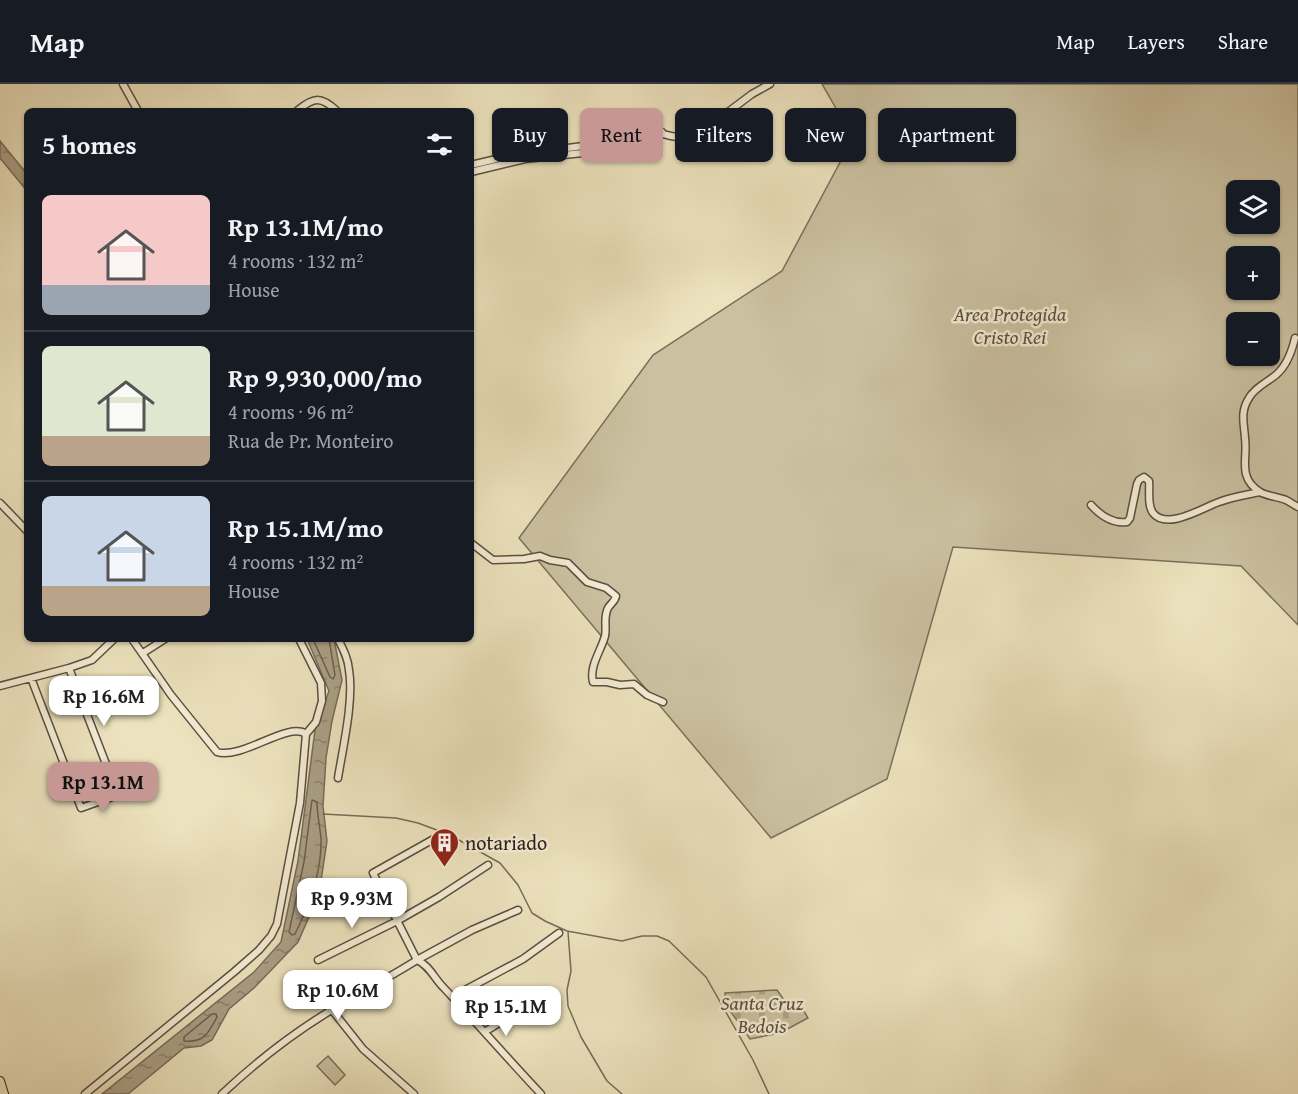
<!DOCTYPE html>
<html lang="en">
<head>
<meta charset="utf-8">
<style>
	:root { --surface:#171b24; --page:#242831; --text:#f1f3f6; --muted:#9ea1a6; --line:#363941; --accent:#c59692 }
	body { margin:0; font-family:"Gentium Book Plus",serif; background:var(--page); color:var(--text); height:100vh; display:flex; flex-direction:column; font-size:22px; white-space:nowrap }
	* { box-sizing:border-box; margin:0 }
	p { font-size:20px; color:var(--muted) }
	.icon { flex:none; width:33px; height:33px; fill:none; stroke:currentColor; stroke-width:2; stroke-linecap:round; stroke-linejoin:round }
	.map { position:relative; flex:1; overflow:hidden }
	.drawer { position:absolute; left:24px; top:24px; width:450px; height:534px; display:flex; flex-direction:column; background:var(--surface); border-radius:9px; box-shadow:0 2px 4px #0004 }
	.drawer>* { flex:none }
	.guide { position:absolute; left:492px; top:24px; width:570px; height:54px; display:flex; gap:12px }
	.tools { position:absolute; left:1226px; top:96px; display:grid; gap:12px }
	.tools a { display:grid; place-items:center; width:54px; height:54px; border-radius:9px; background:var(--surface); box-shadow:0 2px 4px #0004; font-size:30px }
	.price { position:absolute; translate:-50% -51px; padding:0 14px; border-radius:12px; background:#fff; color:#222; font-size:20px; line-height:39px; filter:drop-shadow(0 2px 3px #0008) }
	.price::after { content:''; position:absolute; left:50%; top:36px; width:18px; height:14px; margin-left:-9px; background:inherit; clip-path:polygon(0 0,100% 0,50% 100%) }
	.price.active { background:var(--accent); color:#111 }
	ul { padding:0; list-style:none }
	li { display:flex; align-items:center; gap:18px; height:150px; padding:0 18px }
	li+li { border-top:2px solid var(--line) }
	li span { display:grid; place-items:center; flex:none; width:168px; height:120px; border-radius:9px; color:#555 }
	li>.icon { margin-inline-start:auto }
	span .icon { width:72px; height:72px; fill:#fffc; stroke-width:1 }
	li b { font-size:26px }
	h2 { display:flex; justify-content:space-between; align-items:center; height:72px; padding:0 18px; font-size:26px }
	.chip { padding:0 21px; border-radius:9px; background:var(--surface); box-shadow:0 2px 4px #0004; font-size:21px; line-height:54px }
	.chip.active { background:var(--accent); color:#111 }
	header { display:flex; align-items:center; gap:36px; box-sizing:border-box; height:84px; padding:0 30px; background:var(--surface); border-bottom:2px solid var(--line) }
	header strong { font-size:28px }
	nav { display:flex; gap:33px; margin-inline-start:auto; font-size:21px }
	.map>svg:first-child { display:block }
</style>
</head>
<body>
<header>
<strong>Map</strong>
<nav><a>Map</a><a>Layers</a><a>Share</a></nav>
</header>
<div class="map">
<svg width="1298" height="1010" viewBox="0 0 1298 1010">
	<defs>
		<pattern id="cemetery-stones" width="16" height="16" patternUnits="userSpaceOnUse" patternTransform="scale(1.5)"><rect width="16" height="16" fill="#cbc1a1"/><path d="M2 7V4a2 2 0 0 1 4 0v3zM10 15v-3a2 2 0 0 1 4 0v3z" fill="#aea58a"/></pattern>
		<pattern id="water-ripples" width="26" height="14" patternUnits="userSpaceOnUse" patternTransform="scale(1.5)"><rect width="26" height="14" fill="#aa9f85"/><path d="M2 4q2-2 4 0t4 0M15 11q2-2 4 0t4 0" fill="none" stroke="#8b816c"/></pattern>
	</defs>
	<rect width="100%" height="100%" fill="#ece2bd"/>
	<filter id="stains"><feTurbulence type="fractalNoise" baseFrequency=".00333" numOctaves="4"/><feColorMatrix values="0 0 0 0 .2 0 0 0 0 .09 0 0 0 0 .02 0 0 0 .5 -.17"/></filter>
	<radialGradient id="worn" r=".72"><stop offset=".6" stop-color="#630" stop-opacity="0"/><stop offset="1" stop-color="#630" stop-opacity=".3"/></radialGradient>
	<path fill="#cbc1a1" stroke="#7a705c" stroke-width="1.5" fill-rule="evenodd" d="M822 0H1298V541L1241 482 953 463 887 695 771 754 519 454 653 271 782 187 853 54ZM1236 106H1269V140H1236ZM1236 172H1269V206H1236ZM1236 238H1269V272H1236Z
		M328 972 345 991 335 1001 317 982Z"/>
	<path fill="url(#cemetery-stones)" stroke="#7a705c" stroke-width="1.5" d="M777 906 786 919H799L808 934 780 949 750 955 726 921 725 909Z"/>
	<path fill="url(#water-ripples)" stroke="#776b59" stroke-width="1.5" d="M0 57 27 90V107L0 74Z
		M307 555H334L342 596 332 637 326 674 323 722 327 757 319 810 298 858 254 904 229 925 212 956 201 962 184 964 128 1010H102L254 888 281 858 298 777 315 646 329 607Z"/>
	<g fill="none" stroke-linecap="round" stroke-linejoin="round">
		<path stroke="#6a5e4e" stroke-width="1.5" d="M313 555 330 593 333 595 335 591 329 555
			M312 716 317 718C317 730 320 743 321 755 322 787 309 822 295 850L292 851 289 848 304 778Z
			M212 930H216L217 933C208 949 205 959 184 957V953Z"/>
		<path stroke="#776b59" stroke-width="1.5" d="M323 730 396 734 418 739 450 751 500 779 518 801 532 829 545 837 567 847 622 857 642 852H657L669 857 706 893 753 976 769 1010
			M568 848 571 887 567 906 568 922 581 953 607 997 622 1010"/>
		<defs>
			<path id="minor" d="M123 0 138 27
				M298 26C314 13 321 12 337 27
				M471 81 513 71 591 61 651 48C662 48 673 55 684 53L728 28 752 10 770 0
				M471 88 525 75 583 69 651 57 662 48
				M1295 254C1292 267 1287 281 1277 290 1268 298 1255 303 1249 314 1240 328 1244 339 1245 354 1248 375 1237 393 1260 408 1267 412 1278 413 1286 416 1290 418 1294 421 1298 423
				M0 419 27 447
				M1091 421C1100 431 1112 440 1127 438L1130 434 1137 400 1139 396 1144 393 1149 397C1150 406 1147 421 1153 429 1167 447 1204 423 1219 418 1232 413 1246 411 1260 408
				M471 459 493 476 524 475 540 472 550 476 568 479 587 498 606 504 616 512C615 518 611 519 608 524 603 534 607 543 605 552 601 567 589 582 593 598H607L620 601 634 600 647 611 663 618
				M132 555 171 611 217 668C242 676 288 637 306 650
				M338 555C343 565 348 574 349 586 354 616 343 663 338 694
				M143 569 165 555
				M31 594 81 724 118 711 69 584
				M0 602 69 584 92 576 114 555
				M439 752 373 789 417 876 472 846 518 826
				M318 876 397 837 439 813 488 781
				M454 912 523 875 559 849
				M332 926 363 965 414 1010
				M486 947 546 911
				M85 1010 234 888 259 866 271 852 277 840 300 719 306 650 316 638 322 617 321 599 299 555
				M222 1010C254 980 288 953 325 930 355 911 387 895 417 876 429 881 434 894 443 903 476 938 508 975 541 1010"/>
			<path id="major" d="M0 997 4 1010"/>
		</defs>
		<use href="#minor" stroke="#5a4f40" stroke-width="9"/>
		<use href="#major" stroke="#2a1e17" stroke-width="10"/>
		<use href="#minor" stroke="#f3ecd4" stroke-width="6"/>
		<use href="#major" stroke="#ece2bd" stroke-width="8"/>
	</g>
	<defs>
		<symbol id="building-pin" viewBox="-11 -11 22 30"><path d="M0 17L-7.5 6A9.5 9.5 0 1 1 7.5 6Z" fill="#8f2418" stroke="#f3ecd4"/><path d="M-4-6H4V6H1V3H-1V6H-4ZM-2.5-4.3h1.7v1.8h-1.7ZM.8-4.3h1.7v1.8H.8ZM-2.5-1h1.7V.8h-1.7ZM.8-1h1.7V.8H.8Z" fill="#fff"/></symbol>
	</defs>
	<g fill-rule="evenodd">
		<use href="#building-pin" x="428" y="742" width="33" height="45"/>
	</g>
	<g text-anchor="middle" dominant-baseline="central" stroke-width="5" stroke-linejoin="round" paint-order="stroke">
		<g font-size="20" font-style="italic" fill="#5a4f40" stroke="#f3ecd4">
			<text x="1010" y="229">Area Protegida<tspan x="1010" dy="23">Cristo Rei</tspan></text>
			<text x="762" y="918">Santa Cruz<tspan x="762" dy="23">Bedois</tspan></text>
		</g>
		<g font-size="20" fill="#2a1e17" stroke="#f3ecd4" text-anchor="start">
			<text x="465" y="758">notariado</text>
		</g>
	</g>
	<rect width="100%" height="100%" filter="url(#stains)"/>
	<rect width="100%" height="100%" fill="url(#worn)"/>
</svg>
<div class="tools">
<a><svg class="icon" aria-label="layers" viewBox="0 0 24 24"><path d="M12 4l9 5-9 5-9-5zM3 14l9 5 9-5"/></svg></a>
<a>+</a>
<a>−</a>
</div>
<b class="price" style="left:104px;top:643px">Rp 16.6M</b>
<b class="price active" style="left:103px;top:729px">Rp 13.1M</b>
<b class="price" style="left:352px;top:845px">Rp 9.93M</b>
<b class="price" style="left:338px;top:937px">Rp 10.6M</b>
<b class="price" style="left:506px;top:953px">Rp 15.1M</b>
<div class="guide">
<a class="chip">Buy</a>
<a class="chip active">Rent</a>
<a class="chip">Filters</a>
<a class="chip">New</a>
<a class="chip">Apartment</a>
</div>
<section class="drawer">
<h2>5 homes<svg class="icon" aria-label="filters" viewBox="0 0 24 24"><path d="M4 7h16M4 17h16"/><circle cx="9" cy="7" r="2"/><circle cx="15" cy="17" r="2"/></svg></h2>
<ul>
<li><span style="background:linear-gradient(#f6c9c9 75%,#9aa5b1 0)"><svg class="icon" aria-label="home" viewBox="0 0 24 24"><path d="M3 11l9-7 9 7M6 9v11h12V9"/></svg></span><div><b>Rp 13.1M/mo</b><p>4 rooms · 132 m²</p><p>House</p></div></li>
<li><span style="background:linear-gradient(#dfe7d0 75%,#b9a48a 0)"><svg class="icon" aria-label="home" viewBox="0 0 24 24"><path d="M3 11l9-7 9 7M6 9v11h12V9"/></svg></span><div><b>Rp 9,930,000/mo</b><p>4 rooms · 96 m²</p><p>Rua de Pr. Monteiro</p></div></li>
<li><span style="background:linear-gradient(#c9d6e8 75%,#b9a48a 0)"><svg class="icon" aria-label="home" viewBox="0 0 24 24"><path d="M3 11l9-7 9 7M6 9v11h12V9"/></svg></span><div><b>Rp 15.1M/mo</b><p>4 rooms · 132 m²</p><p>House</p></div></li>
</ul>
</section>
</div>
</body>
</html>
